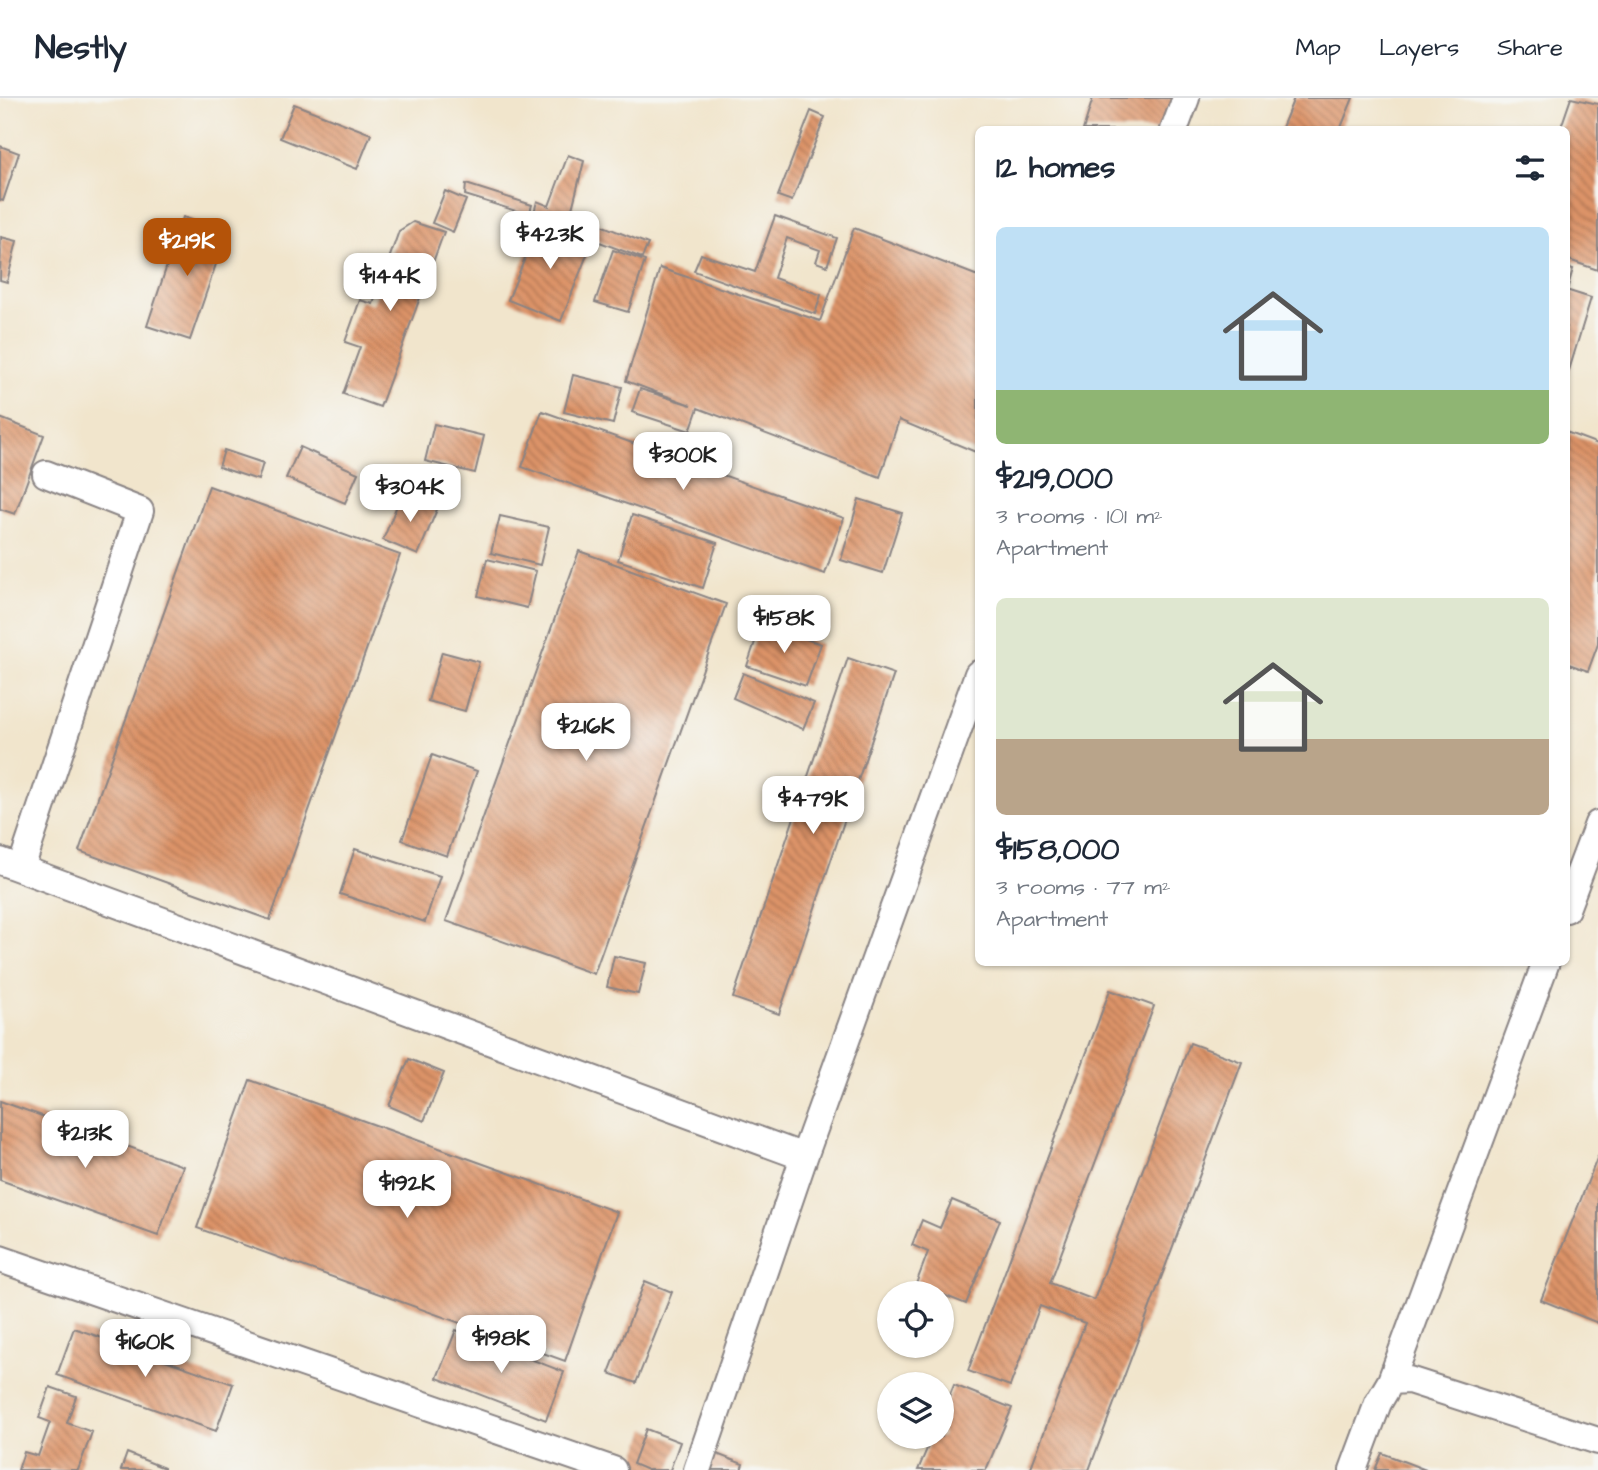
<!DOCTYPE html>
<html lang="en">
<head>
<meta charset="utf-8">
<style>
	:root { --surface:#fff; --page:#f6f6f7; --text:#1f2937; --muted:#747a83; --line:#e0e1e3; --accent:#b45309 }
	body { margin:0; font-family:"Architects Daughter",sans-serif; background:var(--page); color:var(--text); height:100vh; display:flex; flex-direction:column; font-size:26px; white-space:nowrap }
	* { box-sizing:border-box; margin:0 }
	p { font-size:23px; color:var(--muted) }
	.icon { flex:none; width:38px; height:38px; fill:none; stroke:currentColor; stroke-width:2; stroke-linecap:round; stroke-linejoin:round }
	.map { position:relative; flex:1; overflow:hidden }
	.drawer { position:absolute; left:975px; top:28px; width:595px; height:840px; display:flex; flex-direction:column; background:var(--surface); border-radius:10px; box-shadow:0 2px 5px #0004 }
	.drawer>* { flex:none }
	.tools { position:absolute; left:877px; top:1183px; display:grid; gap:14px }
	.tools a { display:grid; place-items:center; width:77px; height:77px; border-radius:50%; background:var(--surface); box-shadow:0 2px 5px #0004; font-size:35px }
	.price { position:absolute; translate:-50% -60px; padding:0 16px; border-radius:14px; background:#fff; color:#222; font-size:23px; line-height:46px; filter:drop-shadow(0 2px 4px #0008) }
	.price::after { content:''; position:absolute; left:50%; top:42px; width:21px; height:16px; margin-left:-10px; background:inherit; clip-path:polygon(0 0,100% 0,50% 100%) }
	.price.selected { background:var(--accent); color:#fff }
	ul { padding:0; list-style:none }
	li { display:grid; align-content:center; gap:14px; height:371px; padding:0 21px }
	li span { display:grid; place-items:center; height:217px; border-radius:10px; color:#555 }
	li>.icon { margin-inline-start:auto }
	span .icon { width:126px; height:126px; fill:#fffc; stroke-width:1 }
	li b { font-size:30px }
	h2 { display:flex; justify-content:space-between; align-items:center; height:84px; padding:0 21px; font-size:30px }
	header { display:flex; align-items:center; gap:42px; box-sizing:border-box; height:98px; padding:0 35px; background:var(--surface); border-bottom:2px solid var(--line) }
	header strong { font-size:33px }
	nav { display:flex; gap:38px; margin-inline-start:auto; font-size:24px }
	.map>svg:first-child { display:block }
</style>
</head>
<body>
<header>
<strong>Nestly</strong>
<nav><a>Map</a><a>Layers</a><a>Share</a></nav>
</header>
<div class="map">
<svg width="1598" height="1372" viewBox="0 0 1598 1372">
	<defs>
		<pattern id="building-back-hatch" width="6" height="6" patternUnits="userSpaceOnUse" patternTransform="scale(1.75)"><rect width="6" height="6" fill="#dc9367"/><path d="M-1 5l2 2M0 0l6 6M5-1l2 2" fill="none" stroke="#b27856"/></pattern>
	</defs>
	<rect width="100%" height="100%" fill="#f6f6f2"/>
	<filter id="ink" filterUnits="userSpaceOnUse"><feTurbulence type="fractalNoise" baseFrequency=".0143" numOctaves="2"/><feDisplacementMap in="SourceGraphic" scale="14" xChannelSelector="R" yChannelSelector="G"/><feConvolveMatrix kernelMatrix="1 2 1 2 8 2 1 2 1" color-interpolation-filters="sRGB"/></filter>
	<filter id="wash" filterUnits="userSpaceOnUse"><feTurbulence type="fractalNoise" baseFrequency=".00686" numOctaves="4" result="noise"/><feDisplacementMap in="SourceGraphic" scale="28" xChannelSelector="R" yChannelSelector="G"/><feGaussianBlur stdDeviation="1.57" result="paint"/><feColorMatrix in="noise" values="0 0 0 0 0 0 0 0 0 0 0 0 0 0 0 0 0 1.4 0 .05"/><feComposite in="paint" operator="in"/></filter>
	<g filter="url(#wash)">
		<rect width="100%" height="100%" fill="#f1e5cc"/>
		<g id="blocks">
			<path fill="url(#building-back-hatch)" d="M1093 0H1178L1168 32H1083Z
				M1294 0H1353L1340 32H1281Z
				M1571 0 1598 6V172L1566 161V32H1560Z
				M294 6 371 36 357 71 280 40Z
				M811 13 825 19 792 103 778 98Z
				M0 48 19 55 3 103 0 102Z
				M568 57 584 63 571 115 648 146 642 160 533 119 537 103 549 108Z
				M466 86 532 107 529 117 465 97Z
				M445 93 466 102 453 134 432 125Z
				M775 118 837 140 827 168 816 164 820 152 787 140 774 180 821 197 815 216 694 173 701 156 755 174Z
				M183 119 227 134 190 242 147 228Z
				M540 123 592 144 561 223 508 202Z
				M413 124 444 134 380 309 343 296 360 249 345 244 360 202 373 206 399 133Z
				M854 130 978 178V355L899 322 880 379 698 310 690 333 632 314 640 291 691 307 626 283 660 170 820 223Z
				M1 139 17 143 7 184 0 182Z
				M613 152 645 163 628 214 595 204Z
				M1566 169 1573 171 1567 192H1566Z
				M1566 192 1591 200 1567 279H1566Z
				M573 277 622 289 613 326 564 314Z
				M542 313 844 420 825 476 522 369Z
				M0 320 44 337 15 416 0 411Z
				M434 326 484 338 475 375 425 363Z
				M1566 334 1598 346V546L1588 573 1566 565Z
				M300 349 358 375 345 405 286 380Z
				M224 352 263 365 258 382 219 369Z
				M209 388 400 457 270 822 79 753Z
				M402 395 438 409 418 457 383 442Z
				M859 401 902 415 883 475 841 462Z
				M632 417 717 445 703 490 618 462Z
				M500 418 549 429 540 467 491 455Z
				M579 453 726 506 594 876 446 823Z
				M487 461 536 473 527 510 478 498Z
				M761 526 821 546 806 588 747 568Z
				M442 554 479 564 465 613 428 603Z
				M848 560 894 576 779 916 733 900Z
				M743 575 814 605 803 631 733 600Z
				M432 657 477 673 447 758 402 742Z
				M355 751 440 778 425 824 340 796Z
				M614 858 646 865 638 896 607 889Z
				M1110 892 1154 908 1050 1185 1094 1202 1190 945 1242 964 1089 1372H1030L1085 1225 1040 1208 1010 1288 968 1273Z
				M409 961 444 975 424 1023 389 1008Z
				M250 982 617 1114 565 1263 197 1130Z
				M0 1003 183 1068 158 1138 0 1082Z
				M1598 1058V1225L1541 1202Z
				M952 1102 1000 1122 966 1206 916 1186 928 1154 912 1147 922 1122 940 1130Z
				M645 1183 672 1194 636 1285 609 1275Z
				M74 1230 233 1286 216 1333 57 1277Z
				M456 1232 564 1274 546 1322 437 1280Z
				M954 1287 1012 1310 986 1372H918L932 1339H942V1317Z
				M50 1289 76 1298 67 1325 92 1334 78 1372H18L24 1354 38 1358 50 1324 39 1320Z
				M646 1331 680 1344 670 1372H647L633 1366Z
				M709 1353 743 1366 741 1372H702Z
				M127 1355 164 1370V1372H121Z
				M1382 1355 1426 1372H1375Z"/>
		</g>
	</g>
	<g filter="url(#ink)">
		<use href="#blocks" fill-opacity="0" stroke="#8a8484" stroke-width="2"/>
		<g fill="none" stroke-linecap="round" stroke-linejoin="round">
			<defs>
				<path id="street" d="M1174 32 1186 0
					M0 763 804 1059
					M21 770 140 413 46 376
					M1566 811 1598 726
					M0 1161 613 1372
					M1391 1283 1546 864
					M697 1372 804 1059 978 576
					M1353 1372 1378 1305 1391 1283 1409 1282 1598 1343"/>
			</defs>
			<use href="#street" stroke="#8a8484" stroke-width="30"/>
			<use href="#street" stroke="#fff" stroke-width="26"/>
		</g>
	</g>
</svg>
<div class="tools">
<a><svg class="icon" aria-label="locate" viewBox="0 0 24 24"><circle cx="12" cy="12" r="6"/><path d="M12 2v4M12 18v4M2 12h4M18 12h4"/></svg></a>
<a><svg class="icon" aria-label="layers" viewBox="0 0 24 24"><path d="M12 4l9 5-9 5-9-5zM3 14l9 5 9-5"/></svg></a>
</div>
<b class="price" style="left:550px;top:173px">$423K</b>
<b class="price selected" style="left:187px;top:180px">$219K</b>
<b class="price" style="left:390px;top:215px">$144K</b>
<b class="price" style="left:683px;top:394px">$300K</b>
<b class="price" style="left:410px;top:426px">$304K</b>
<b class="price" style="left:784px;top:557px">$158K</b>
<b class="price" style="left:586px;top:665px">$216K</b>
<b class="price" style="left:813px;top:738px">$479K</b>
<b class="price" style="left:85px;top:1072px">$213K</b>
<b class="price" style="left:407px;top:1122px">$192K</b>
<b class="price" style="left:501px;top:1277px">$198K</b>
<b class="price" style="left:145px;top:1281px">$160K</b>
<section class="drawer">
<h2>12 homes<svg class="icon" aria-label="filters" viewBox="0 0 24 24"><path d="M4 7h16M4 17h16"/><circle cx="9" cy="7" r="2"/><circle cx="15" cy="17" r="2"/></svg></h2>
<ul>
<li><span style="background:linear-gradient(#bfe0f5 75%,#8fb573 0)"><svg class="icon" aria-label="home" viewBox="0 0 24 24"><path d="M3 11l9-7 9 7M6 9v11h12V9"/></svg></span><div><b>$219,000</b><p>3 rooms · 101 m²</p><p>Apartment</p></div></li>
<li><span style="background:linear-gradient(#dfe7d0 65%,#b9a48a 0)"><svg class="icon" aria-label="home" viewBox="0 0 24 24"><path d="M3 11l9-7 9 7M6 9v11h12V9"/></svg></span><div><b>$158,000</b><p>3 rooms · 77 m²</p><p>Apartment</p></div></li>
</ul>
</section>
</div>
</body>
</html>
